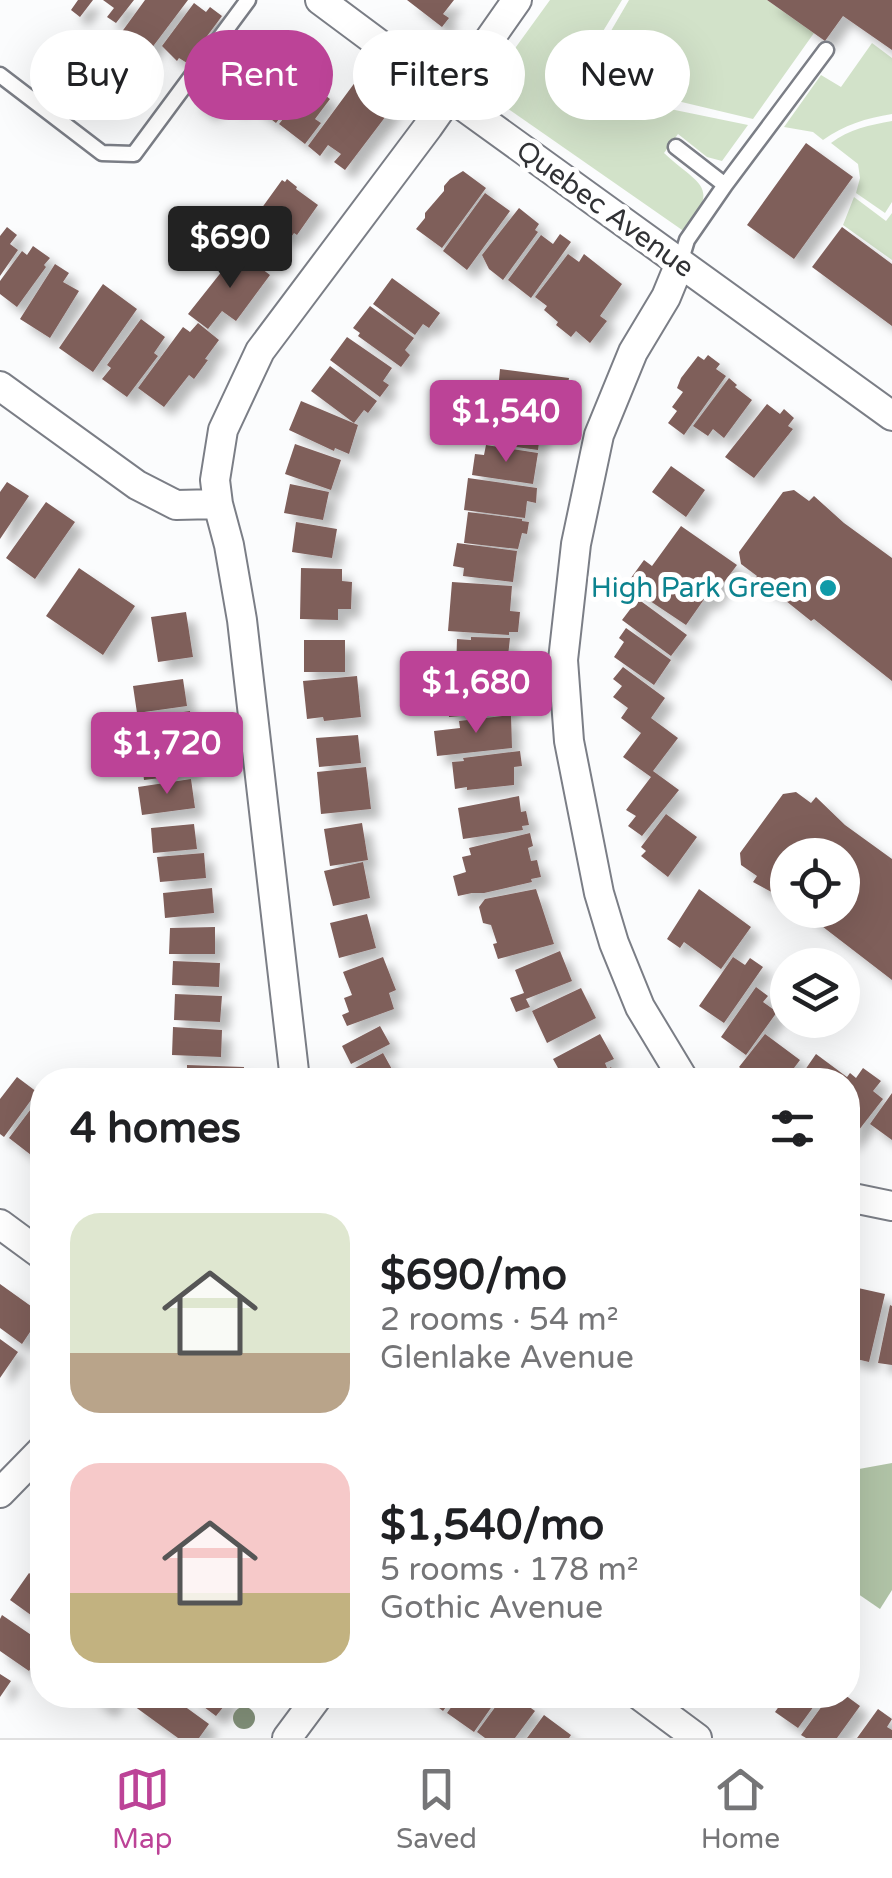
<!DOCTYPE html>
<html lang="en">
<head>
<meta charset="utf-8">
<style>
	:root { --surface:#fff; --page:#f2f2f2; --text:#202124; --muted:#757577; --line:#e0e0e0; --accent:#bc4397 }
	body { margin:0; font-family:"Varela Round",sans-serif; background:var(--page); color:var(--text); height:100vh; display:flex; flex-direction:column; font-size:38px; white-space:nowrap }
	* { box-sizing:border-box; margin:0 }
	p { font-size:32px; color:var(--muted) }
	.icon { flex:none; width:55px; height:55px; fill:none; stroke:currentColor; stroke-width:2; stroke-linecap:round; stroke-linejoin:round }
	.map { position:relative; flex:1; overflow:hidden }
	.drawer { position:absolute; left:30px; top:1068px; width:830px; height:640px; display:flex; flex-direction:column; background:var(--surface); border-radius:40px; box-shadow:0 10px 40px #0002 }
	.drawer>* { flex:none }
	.banner { position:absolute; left:30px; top:30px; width:832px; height:90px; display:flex; gap:20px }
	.buttons { position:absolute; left:770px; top:838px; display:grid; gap:20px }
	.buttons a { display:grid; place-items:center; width:90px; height:90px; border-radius:50%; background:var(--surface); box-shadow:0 10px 40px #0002; font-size:50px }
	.price { position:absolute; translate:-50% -85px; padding:0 22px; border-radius:10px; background:var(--accent); color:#fff; font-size:32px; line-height:65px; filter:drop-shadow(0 2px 5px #0008) }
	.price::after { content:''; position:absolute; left:50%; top:60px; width:30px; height:22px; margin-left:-15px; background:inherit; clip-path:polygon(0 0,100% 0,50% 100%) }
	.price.current { background:#222; color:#fff }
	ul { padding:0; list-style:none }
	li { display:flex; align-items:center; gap:30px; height:250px; padding:0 40px }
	li span { display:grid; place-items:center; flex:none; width:280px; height:200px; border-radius:30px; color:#555 }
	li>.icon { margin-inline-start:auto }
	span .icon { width:120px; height:120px; fill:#fffc; stroke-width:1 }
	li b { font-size:42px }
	h2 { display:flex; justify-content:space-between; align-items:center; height:120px; padding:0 40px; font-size:42px }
	.chip { padding:0 35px; border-radius:45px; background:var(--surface); box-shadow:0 10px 40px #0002; font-size:35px; line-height:90px }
	.chip.current { background:var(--accent); color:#fff }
	.tabs { display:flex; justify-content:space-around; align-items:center; height:140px; border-top:2px solid var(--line); background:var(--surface); font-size:28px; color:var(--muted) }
	.tabs a { display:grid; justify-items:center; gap:5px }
	.tabs .current { color:var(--accent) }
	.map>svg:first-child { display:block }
</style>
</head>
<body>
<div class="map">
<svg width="892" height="1738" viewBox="0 0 892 1738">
	<defs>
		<filter id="shadow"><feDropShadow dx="9" dy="9" stdDeviation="5" flood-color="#0004"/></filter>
	</defs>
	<rect width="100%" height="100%" fill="#fbfcfd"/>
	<path fill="#d2e2c9" d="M550 0H622L577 74 610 102 670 109 748 125 722 161 707 157 678 134 664 153C699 186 721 184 685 232L491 97 490 83Z
		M629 0H767L814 33 753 119 669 99 614 93 587 72Z
		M872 43 892 58V114C866 118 844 125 823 140L813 132 784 127 821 75 841 87Z
		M892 121V202L885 213 856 193 860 178 858 164 831 143C849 129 870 125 892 121Z
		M854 197 886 221 892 213V260L843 225Z"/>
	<path fill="#b1c4a7" d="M892 1463V1590L880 1609 848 1587V1471Z"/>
	<path fill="#7f5e5a" filter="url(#shadow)" d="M78 0H93L80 17 71 10Z
		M103 0H134L116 23 107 17 114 8Z
		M145 0H188L148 53 121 33Z
		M407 0H454L443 14 449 18 442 27Z
		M767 0H892V50L843 16 825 41Z
		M194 3 206 12 210 7 222 16 187 63 179 58 177 61 162 46Z
		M254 49 266 58 268 54 273 57 238 108 220 95 209 112 192 100 224 54 242 66Z
		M286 57 306 71 300 80 306 84 276 123 251 104Z
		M356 81 364 88 359 96 375 106 380 99 392 108 345 170 334 162 341 154 328 145 320 156 308 146Z
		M311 84 330 99 315 119 321 123 305 144 279 124Z
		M806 143 853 177 794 259 747 225Z
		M463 171 486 188 442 248 416 229 425 218V213L444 191V186L450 179Z
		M287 179 297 187 296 189 318 205 297 235 294 233 289 240 256 216 282 180 285 182Z
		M485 193 510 211 467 270 443 251Z
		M519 208 539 224 535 230 538 232 503 280 489 269 482 255Z
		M7 227 17 235 10 244 18 250 0 276V236Z
		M842 227 892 264V326L812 267Z
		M560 234 571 242 531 298 508 280 541 235 553 244Z
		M33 246 50 258 44 265 46 267 17 307 0 294V281L22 251 27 255Z
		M238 251 270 275 236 321 222 311 208 329 188 314Z
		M568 254 579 262 584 254 622 284 600 316 607 321 590 343 576 331 571 337 556 325 558 322 544 310 547 306 535 297Z
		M55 264 69 273 63 282 79 291 50 338 20 319Z
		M392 278 440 313 429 328 423 324 415 335 373 304Z
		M103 284 137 309 93 372 59 348Z
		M370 306 414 338 405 350 410 355 401 367 358 336 360 333 353 328Z
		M141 319 165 337 154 353 158 356 127 397 102 379 111 368 107 365Z
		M198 323 219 340 205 359 208 360 194 379 189 375 164 407 138 388 183 327 190 332Z
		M347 337 392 368 383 381 389 385 380 397 330 360Z
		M708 355 720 364 716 369 726 376 684 435 668 423 677 411 672 407 683 392 677 388 681 378 698 356 704 360Z
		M330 366 377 401 368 413 364 410 354 423 311 391Z
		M500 369 569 378 564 410 497 401Z
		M729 378 737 385 735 387 752 400 724 438 713 429 708 436 693 426Z
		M301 401 358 425 349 454 335 448 334 451 289 430Z
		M767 404 780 414 784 409 794 418 788 426 793 429 754 478 725 457Z
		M481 413 542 421 538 450 487 443 488 436 478 434Z
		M295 444 341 460 331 490 285 474Z
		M486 445 538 453 533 484 472 475 475 454 484 455Z
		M671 466 705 490 686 517 652 492Z
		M468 478 537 488 536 503 527 501 525 518 464 510Z
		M7 482 29 496 0 539V492Z
		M290 484 329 492 323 520 284 513Z
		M794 490 809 501 814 496 844 523 892 558V681L814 619 811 621 776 593 752 582 757 576 741 564 739 552 783 492Z
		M46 502 75 522 35 579 6 558Z
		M468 512 522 519V521L529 522 527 534 522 533 518 549 464 543Z
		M296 522 337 529 332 558 292 552Z
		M681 526 737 565 710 601 705 598 686 625 635 591 637 589 628 582 644 560 652 566Z
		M457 543 517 551 513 582 463 576 464 568 453 566Z
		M79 568 135 606 103 655 46 616Z
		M301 568 342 569V581L352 582 351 609H338V620L300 619Z
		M452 582 512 586 510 611 520 612 518 632H509V635L448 631Z
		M638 599 687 635 671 656 622 620Z
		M186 612 193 657 158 662 151 617Z
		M626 628 671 660 654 685 614 657 624 642 619 638Z
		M471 637 510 638 506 674 456 672 457 639 471 640Z
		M304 640H345V672H304Z
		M623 667 665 698 651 718 678 738 653 771 679 790 642 836 628 826 636 816 626 810 651 777 623 757 641 733 621 718 628 708 613 697 622 686 613 679Z
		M357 676 361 717 324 721 323 717 307 719 303 681Z
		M509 677V712L449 717 448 701 439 702 437 682Z
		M183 679 187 706 137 713 133 686Z
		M190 711 193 737 142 744 139 718Z
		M511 715 512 748 437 756 434 731 460 728 459 721Z
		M358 735 361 763 319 767 316 738Z
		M190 749 193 774 144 780 141 755Z
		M520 751 522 766 514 767V785L467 790V787L455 789 452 762 464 761 463 758Z
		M366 767 371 809 321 814 317 772Z
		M191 779 195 808 142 815 138 787Z
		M796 792 811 803 816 797 845 825 892 859V980L801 910H842V855H788V901L753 882 757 876 741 865 740 853 783 794Z
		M519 796 521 812 526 811 529 825 522 826 523 830 463 839 458 808Z
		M666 814 697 837 668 877 641 856 646 851 641 847Z
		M362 823 368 860 330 866 324 829Z
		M194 824 197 849 153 853 151 828Z
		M530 833 533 846 528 848 531 861 537 860 541 877 531 879 532 882 484 893H472L458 896 453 876 466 872 462 857 471 855 469 848Z
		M204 853 206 878 160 882 157 857Z
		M363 862 370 898 333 906 324 871Z
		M212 888 214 913 165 918 163 893Z
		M536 889 554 944 498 959 493 944 497 943 491 925 483 923 479 907 485 899Z
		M699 889 751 927 721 969 684 942 680 948 667 939Z
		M367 914 376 948 339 958 330 923Z
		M215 927V954H169L170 928Z
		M560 951 572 981 526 999 530 1007 516 1012 510 998 524 993 515 970Z
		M383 957 396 990 389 993 394 1009 347 1026 342 1015 349 1012 344 998 352 995 343 972Z
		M733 957 745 965 750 958 763 967 724 1023 699 1006Z
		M173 961 220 963 219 987 172 985Z
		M756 987 768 996 763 1002 777 1012 746 1055 721 1037Z
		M581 988 596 1018 547 1043 532 1011Z
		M175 994 222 996 220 1022 174 1020Z
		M380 1026 390 1044 351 1064 342 1046Z
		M173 1027 222 1030 221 1057 172 1055Z
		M600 1034 614 1059 605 1063 607 1068 584 1080H546L544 1076 558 1068 553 1059Z
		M765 1034 800 1060 785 1080H756L739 1067Z
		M383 1053 394 1073 380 1080H347L344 1074Z
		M816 1054 847 1077 850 1073 856 1078 863 1068 881 1081 873 1091 883 1099 848 1144V1080H798Z
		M187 1065 244 1067V1080H187Z
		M611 1067 619 1080H590Z
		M17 1077 37 1092 4 1137 0 1134V1099Z
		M892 1093V1140L870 1124Z
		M37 1101 42 1105V1141L31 1155 9 1138Z
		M0 1284 42 1314 22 1344 0 1328Z
		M849 1286 885 1294 869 1362 848 1357Z
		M890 1305 892 1306V1365L878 1363Z
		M0 1339 18 1352 0 1378Z
		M29 1573 42 1583V1623L10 1600Z
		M2 1615 40 1641 32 1651 39 1657 29 1671 0 1651V1619Z
		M0 1674 11 1681 0 1697Z
		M89 1695H111L115 1697 107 1708Z
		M142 1695H169L209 1724 199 1738H178L134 1706Z
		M188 1695H233L216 1716Z
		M422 1695H455L443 1711Z
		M460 1695H500L474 1732 447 1713Z
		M504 1695H513L535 1711 515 1738H485L477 1732Z
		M787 1695H822L798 1728 775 1712Z
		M830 1695H845L860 1706 837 1738H806L801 1735Z
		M878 1709 892 1719 887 1727 892 1730V1738H857Z
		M544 1715 571 1735 569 1738H527Z"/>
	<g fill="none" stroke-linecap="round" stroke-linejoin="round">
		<defs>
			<path id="service" d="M0 75 102 153 134 154 248 0
				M676 147 725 185
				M680 263 687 240 725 185 826 50"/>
			<path id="minor" d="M320 0 449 96 892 416
				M680 263 666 297 633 352 599 435 576 544 563 660 569 741 599 893 614 943 640 1007 684 1080
				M0 386 137 485 176 505 218 504
				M295 1080 242 620 229 545 218 504 215 480 223 430 260 351 428 127 517 0
				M848 1197 892 1206
				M0 1224 42 1255
				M0 1493 42 1450
				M639 1695 697 1738
				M287 1738 319 1695"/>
		</defs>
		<use href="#service" stroke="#7b7e86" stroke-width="19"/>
		<use href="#minor" stroke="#7b7e86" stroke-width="32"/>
		<use href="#service" stroke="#fff" stroke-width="14"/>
		<use href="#minor" stroke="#fff" stroke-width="28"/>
	</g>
	<circle fill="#83917a" cx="244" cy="1718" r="11"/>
	<circle fill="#0f9aa8" stroke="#fff" stroke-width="4" cx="828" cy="588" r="10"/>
	<g text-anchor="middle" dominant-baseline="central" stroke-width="10" stroke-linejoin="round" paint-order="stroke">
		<g font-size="28" fill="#313235" stroke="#fff">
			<text transform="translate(605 209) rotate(36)">Quebec Avenue</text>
		</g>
		<g font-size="28" fill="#0d838f" stroke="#fff" text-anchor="end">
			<text x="808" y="588">High Park Green</text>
		</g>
	</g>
</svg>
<div class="buttons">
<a><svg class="icon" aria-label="locate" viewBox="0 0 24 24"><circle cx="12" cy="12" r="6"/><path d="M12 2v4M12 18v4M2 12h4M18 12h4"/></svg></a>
<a><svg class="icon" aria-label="layers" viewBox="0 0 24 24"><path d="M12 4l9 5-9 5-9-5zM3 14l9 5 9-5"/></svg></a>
</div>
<b class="price current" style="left:230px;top:291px">$690</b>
<b class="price" style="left:506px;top:465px">$1,540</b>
<b class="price" style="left:476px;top:736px">$1,680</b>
<b class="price" style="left:167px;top:797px">$1,720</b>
<div class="banner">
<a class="chip">Buy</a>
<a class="chip current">Rent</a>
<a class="chip">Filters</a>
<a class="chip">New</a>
</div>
<section class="drawer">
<h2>4 homes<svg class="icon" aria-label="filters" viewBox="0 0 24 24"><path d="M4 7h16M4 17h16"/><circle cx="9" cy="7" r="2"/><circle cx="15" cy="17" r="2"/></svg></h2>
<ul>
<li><span style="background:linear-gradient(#dfe7d0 70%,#b9a48a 0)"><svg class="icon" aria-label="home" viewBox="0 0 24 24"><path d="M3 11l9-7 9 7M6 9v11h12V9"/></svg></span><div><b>$690/mo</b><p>2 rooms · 54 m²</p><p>Glenlake Avenue</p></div></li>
<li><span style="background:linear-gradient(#f6c9c9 65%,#c2b280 0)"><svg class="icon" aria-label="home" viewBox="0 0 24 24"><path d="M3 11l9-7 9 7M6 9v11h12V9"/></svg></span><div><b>$1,540/mo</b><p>5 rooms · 178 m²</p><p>Gothic Avenue</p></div></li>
</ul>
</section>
</div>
<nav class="tabs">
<a class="current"><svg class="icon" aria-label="map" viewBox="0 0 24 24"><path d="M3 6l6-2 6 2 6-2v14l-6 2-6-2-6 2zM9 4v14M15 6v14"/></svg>Map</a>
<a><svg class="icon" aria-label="saved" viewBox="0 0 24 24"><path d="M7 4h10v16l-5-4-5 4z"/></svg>Saved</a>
<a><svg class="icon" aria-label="home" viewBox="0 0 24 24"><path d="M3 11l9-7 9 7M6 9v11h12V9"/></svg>Home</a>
</nav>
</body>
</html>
